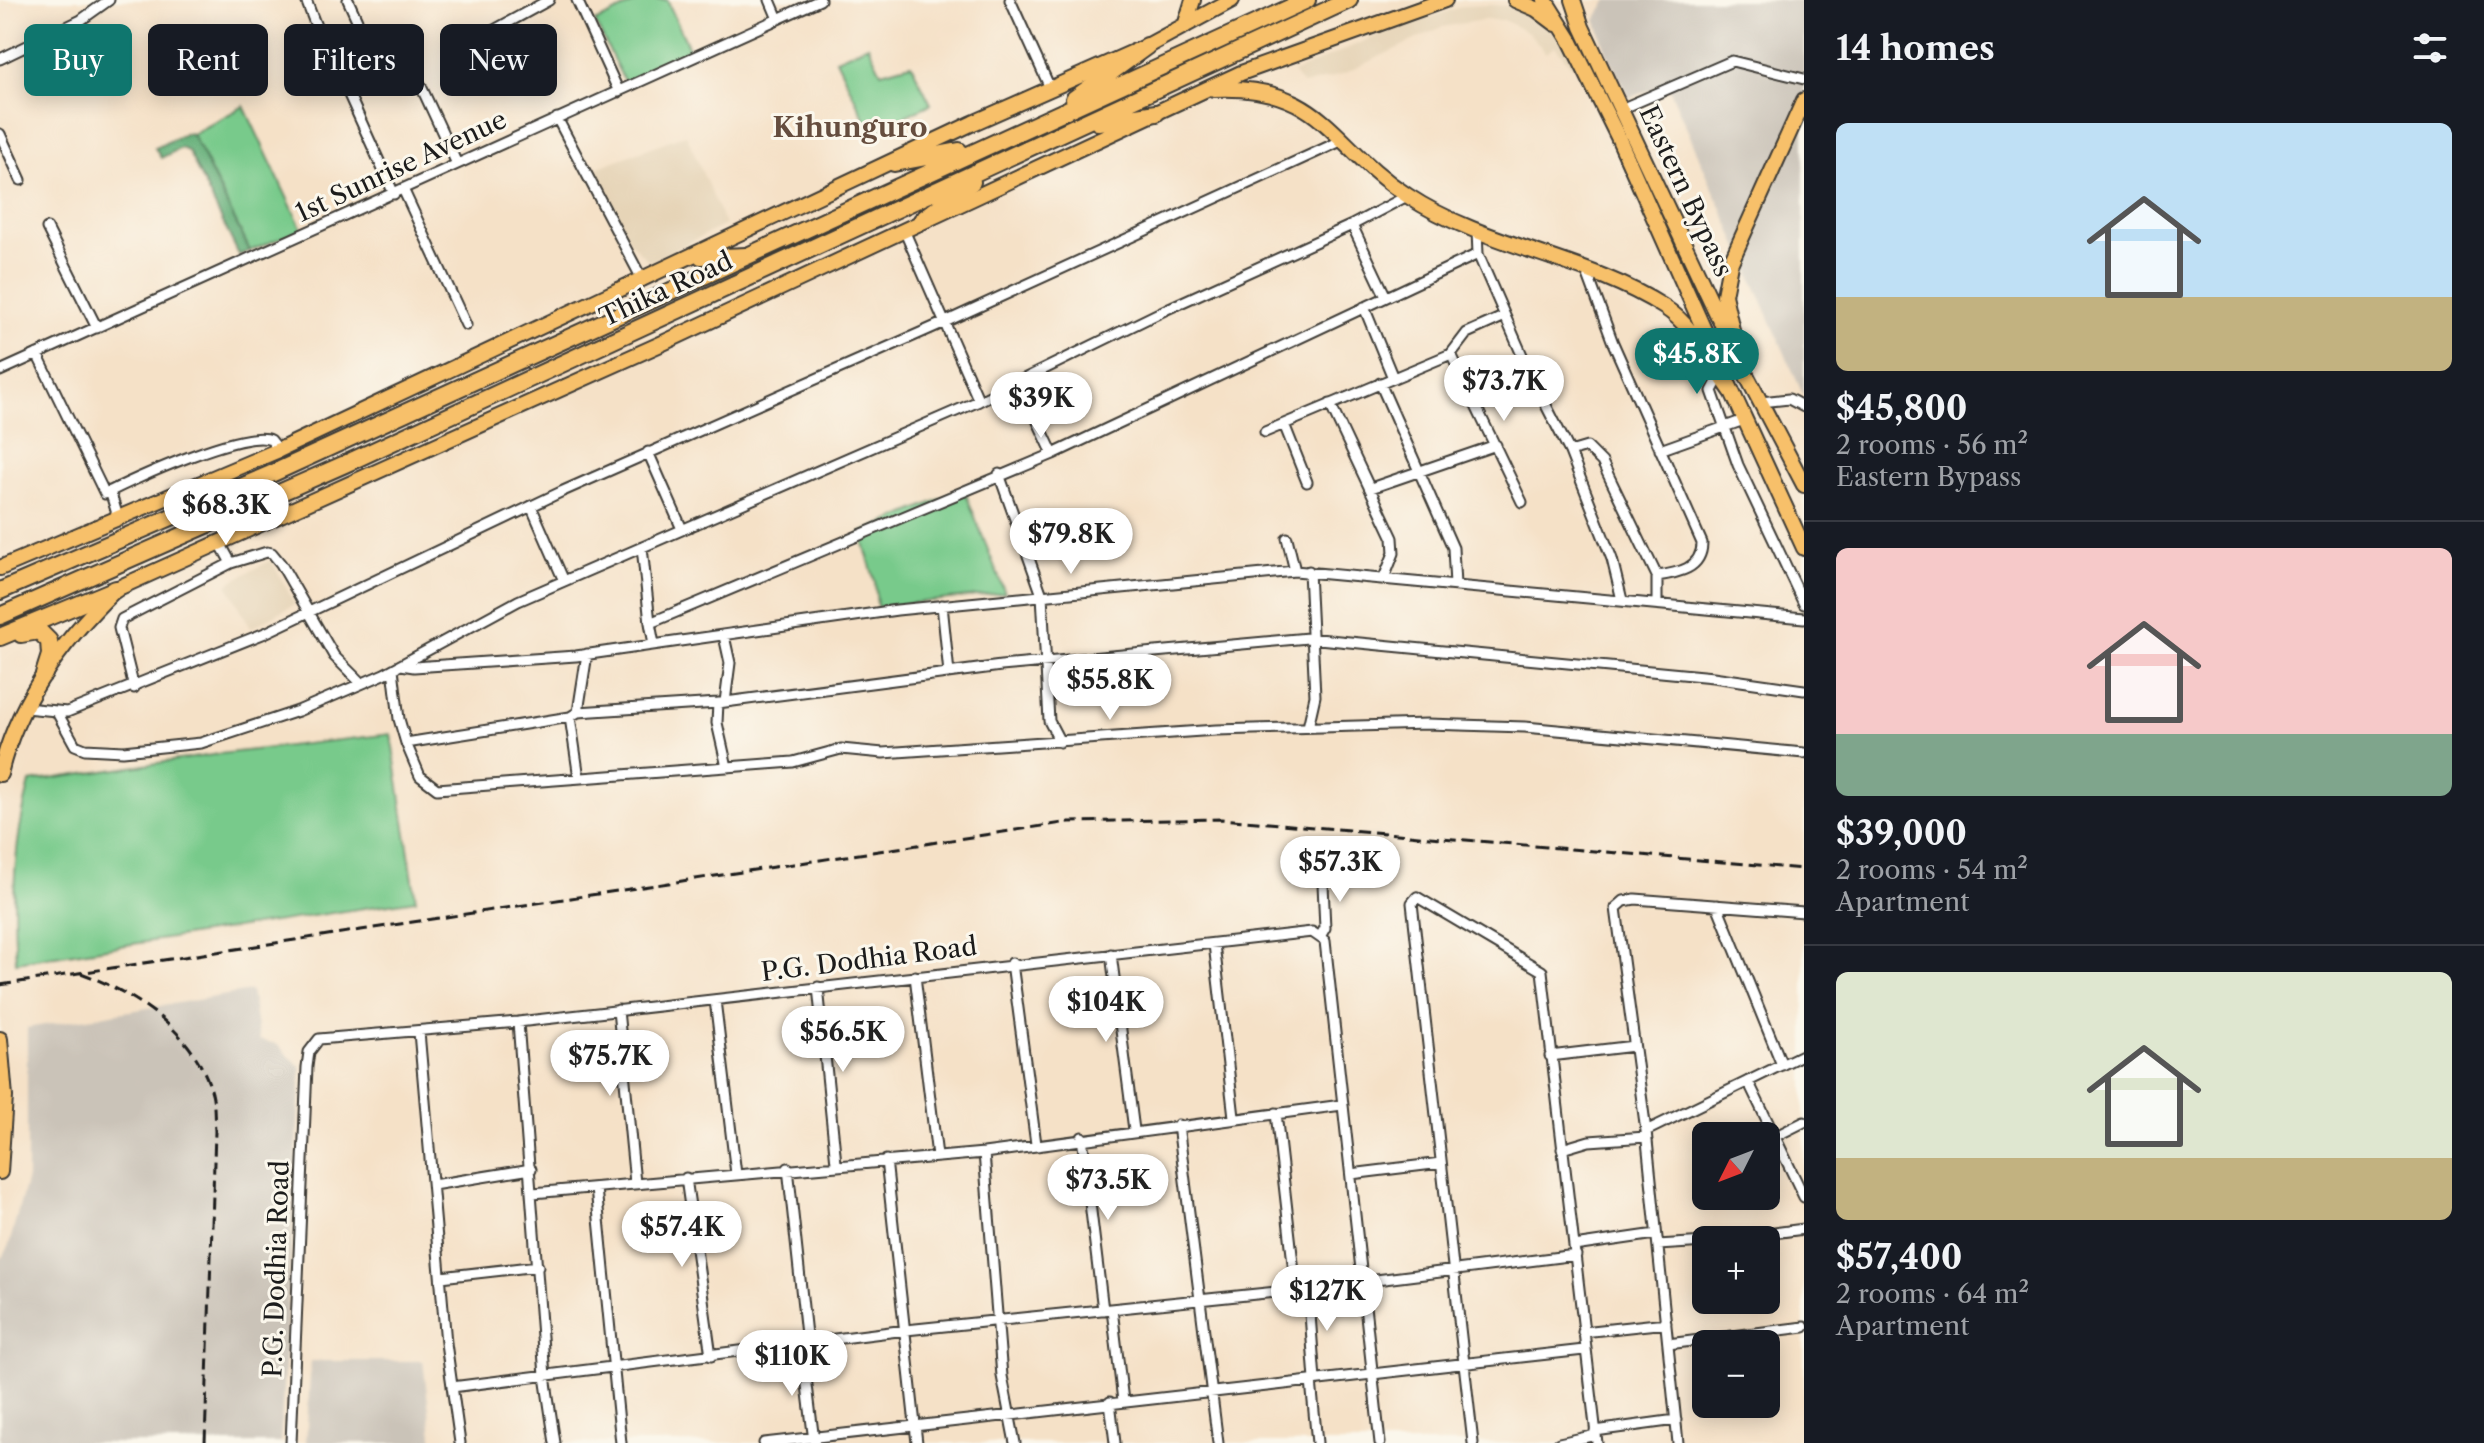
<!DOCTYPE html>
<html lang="en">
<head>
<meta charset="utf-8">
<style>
	:root { --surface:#171b24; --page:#242831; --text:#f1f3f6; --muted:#9ea1a6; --line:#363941; --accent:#0f766e }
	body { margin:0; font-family:"Libre Caslon Text",serif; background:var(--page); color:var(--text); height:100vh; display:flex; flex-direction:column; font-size:30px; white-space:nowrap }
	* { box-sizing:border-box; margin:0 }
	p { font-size:26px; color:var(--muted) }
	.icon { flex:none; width:44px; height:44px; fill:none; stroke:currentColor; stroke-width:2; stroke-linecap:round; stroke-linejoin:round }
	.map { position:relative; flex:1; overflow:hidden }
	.sheet { display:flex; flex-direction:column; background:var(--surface); width:680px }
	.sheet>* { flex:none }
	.top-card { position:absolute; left:24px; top:24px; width:760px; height:72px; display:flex; gap:16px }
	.needle { width:52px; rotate:228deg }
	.fabs { position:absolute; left:1692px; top:1122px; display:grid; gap:16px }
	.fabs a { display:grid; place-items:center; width:88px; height:88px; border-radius:12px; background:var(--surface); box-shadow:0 4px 20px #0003; font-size:40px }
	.price { position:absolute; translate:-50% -68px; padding:0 18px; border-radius:28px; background:#fff; color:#222; font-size:26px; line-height:52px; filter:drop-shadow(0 2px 4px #0008) }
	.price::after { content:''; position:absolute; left:50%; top:48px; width:24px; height:18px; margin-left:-12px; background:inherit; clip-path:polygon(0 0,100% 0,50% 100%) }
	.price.current { background:var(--accent); color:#fff }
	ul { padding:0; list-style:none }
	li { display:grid; align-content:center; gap:16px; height:424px; padding:0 32px }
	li+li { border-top:2px solid var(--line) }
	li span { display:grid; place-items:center; height:248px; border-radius:12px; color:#555 }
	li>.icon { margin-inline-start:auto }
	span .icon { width:144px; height:144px; fill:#fffc; stroke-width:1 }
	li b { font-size:34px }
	h2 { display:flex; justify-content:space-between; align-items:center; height:96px; padding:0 32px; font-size:34px }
	.chip { padding:0 28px; border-radius:12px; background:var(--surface); box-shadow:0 4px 20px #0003; font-size:28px; line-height:72px }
	.chip.current { background:var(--accent); color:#fff }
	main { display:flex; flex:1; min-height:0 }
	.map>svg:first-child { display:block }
</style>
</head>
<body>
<main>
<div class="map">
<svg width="1804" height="1443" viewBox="0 0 1804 1443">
	<rect width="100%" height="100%" fill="#fbf7ec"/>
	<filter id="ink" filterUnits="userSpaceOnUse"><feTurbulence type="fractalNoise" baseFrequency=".0125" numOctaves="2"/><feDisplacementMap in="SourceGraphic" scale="16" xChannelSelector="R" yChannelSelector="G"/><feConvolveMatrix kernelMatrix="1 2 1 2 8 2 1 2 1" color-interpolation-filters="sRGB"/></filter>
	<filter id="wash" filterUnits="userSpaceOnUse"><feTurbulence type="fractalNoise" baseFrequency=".006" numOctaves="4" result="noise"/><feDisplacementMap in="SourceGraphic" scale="32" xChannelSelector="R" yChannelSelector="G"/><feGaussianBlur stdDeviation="1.8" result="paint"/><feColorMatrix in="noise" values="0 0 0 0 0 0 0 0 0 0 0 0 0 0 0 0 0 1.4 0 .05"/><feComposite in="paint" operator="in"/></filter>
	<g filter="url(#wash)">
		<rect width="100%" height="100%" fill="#f5e1c7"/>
		<path fill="#e6d4b7" d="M1491 5 1506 6 1539 19 1570 47 1575 65 1571 66 1555 46 1546 53 1530 34 1504 20H1482L1442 27 1341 75 1303 85 1293 73 1384 32 1464 6Z
			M686 134 725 225 649 262 631 243 596 168Z
			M271 560 295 604 251 628 227 584Z"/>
		<path fill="#cac3b8" d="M1608 0H1804V397L1667 83 1629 98 1606 51 1596 19Z
			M251 991 259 1040 277 1044 301 1068 280 1443H0V1261L9 1245 27 1178V1028Z
			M311 1361H423L433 1443H306Z"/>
		<path fill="#78ca8b" stroke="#4a7354" stroke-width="2" d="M642 0H667L692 55 625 83 595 22Z
			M868 45 881 72 911 64 931 104 871 132 836 59Z
			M244 106 302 229 250 251 192 134Z
			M964 489 1005 593 877 607 875 582 861 533Z
			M391 734 416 900 16 962C12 896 13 846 30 782L219 754Z"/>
		<path fill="#62ae77" stroke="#3f654a" stroke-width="2" d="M186 133 192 134 250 251 239 255 188 151 181 148 161 158 155 148Z"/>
	</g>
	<g filter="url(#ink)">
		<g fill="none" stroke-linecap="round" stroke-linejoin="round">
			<defs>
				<path id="minor" d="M306 0 319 34
					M348 0 357 20
					M577 0 619 92
					M770 0 778 19
					M1010 0 1051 90
					M478 39 549 0
					M0 59 81 20 109 0
					M413 69 457 164
					M340 75 394 194
					M1621 109 1732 61 1804 79
					M557 118 643 281
					M0 134 21 180
					M403 189 466 325
					M1352 225 1386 297
					M47 228 97 328
					M904 230 979 401
					M1477 231 1478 254 1532 378 1570 452 1587 447 1602 462 1657 576V603
					M1587 273 1613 343 1702 543C1702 569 1678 573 1657 576
					M1364 307 1393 378
					M37 354 105 494C133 479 246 428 271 440L279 450
					M1451 354 1467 333 1505 316
					M0 371 820 0
					M1720 376 1712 391 1738 465 1804 604
					M1019 381 1053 454
					M1380 383 1453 548 1455 585
					M1761 402 1789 399 1804 407
					M1476 403 1532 378
					M1330 404 1393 538 1394 553 1384 578
					M1284 424 1307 482
					M1265 432 1451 354 1522 502
					M1660 450 1744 420
					M648 452 682 529
					M1570 452 1612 559 1622 600
					M999 474 1042 595 1049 721 1060 742
					M1371 488 1496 445
					M110 491 118 517
					M531 506 564 581
					M1287 538 1295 571
					M220 543 231 563
					M642 547 650 623
					M942 605 949 673
					M724 636 730 663 725 702
					M654 644 650 623 1053 454 1478 254
					M401 665 414 667 576 656 897 610 1295 571 1804 618
					M393 669 399 719 406 743
					M134 688 119 628 122 619 231 563 267 552 272 553 281 564 334 656 361 683
					M1804 690 1713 677 1308 638 1001 666 718 703 578 712 570 717 406 743 420 776 437 789 793 762 841 749 883 753 1216 730 1427 724 1525 727 1804 753
					M718 703 717 723 727 767
					M25 708 67 712 265 633 563 491 945 322 1343 140
					M578 712 587 654
					M58 714 75 745 85 749 123 751 201 743 298 711 384 674 518 601 979 401 1167 309 1352 225 1407 196
					M570 717 579 778
					M1308 727 1315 696 1309 571
					M1717 905 1782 1065
					M1321 935 1325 928 1322 862
					M1214 944 1234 1117
					M1111 954 1134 1130
					M1012 963 1036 1144
					M915 976 937 1156
					M818 987 836 1163
					M715 1000 736 1174
					M618 1010 635 1183
					M518 1022 545 1376 555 1443
					M419 1032 446 1343 460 1443
					M1550 1056 1634 1046
					M1748 1081 1804 1197
					M1276 1113 1296 1290
					M1178 1125 1218 1443
					M1646 1131 1804 1054
					M1082 1137 1103 1310
					M1774 1137 1804 1122
					M1562 1149 1589 1141 1646 1137
					M984 1153 1002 1376 1015 1443
					M886 1160 917 1443
					M788 1168 807 1344
					M1351 1174 1441 1163
					M686 1178 711 1356
					M433 1185 531 1169
					M596 1188 621 1443
					M533 1193 984 1153 1342 1105
					M1720 1240 1804 1229
					M1658 1245 1706 1242
					M1574 1246 1656 1234
					M441 1277 538 1266
					M1308 1288 1315 1380
					M1112 1309 1123 1401
					M1583 1332 1666 1323
					M1668 1344 1804 1327
					M802 1345 814 1441
					M1311 1381 1317 1443
					M452 1387 906 1330 1296 1290 1576 1255
					M1110 1402 1115 1443
					M1595 1431 1676 1420
					M291 1443 307 1067 309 1052 319 1039 518 1022 1312 932 1325 941 1380 1443
					M764 1443 1584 1350
					M1473 1443 1412 903 1417 897 1542 971 1597 1443
					M1559 1443 1596 1435
					M1678 1443 1646 1131 1616 908 1624 901 1635 899 1804 912"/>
				<path id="primary" d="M1515 0 1536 9 1556 24
					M1545 0 1570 40 1618 137 1717 359
					M1573 0 1582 27 1742 367 1804 485
					M1185 26 1193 0
					M1214 89C1324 84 1330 146 1408 196 1485 247 1588 258 1664 307 1694 326 1711 364 1732 392
					M701 257 747 255
					M1732 330 1724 295 1730 264 1804 100
					M1729 385 1804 548
					M0 568 279 450 973 123 1147 46 1232 0
					M0 774C17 701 63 640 116 589L665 342 1241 73 1445 0
					M0 1039 5 1097 0 1172"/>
				<path id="trunk" d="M1074 99 1147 46
					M1098 122 1156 113
					M894 163 959 151
					M922 220 972 182
					M0 591 271 474 1307 0
					M0 616 345 464 1349 0
					M21 634 39 631 49 641 50 655 44 674
					M0 637 116 589"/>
			</defs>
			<use href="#minor" stroke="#3d3a36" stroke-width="13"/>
			<use href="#primary" stroke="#3d3a36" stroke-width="18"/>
			<use href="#trunk" stroke="#3d3a36" stroke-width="20"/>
			<use href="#minor" stroke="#fff" stroke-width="9"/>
			<use href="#primary" stroke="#f7c06b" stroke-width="14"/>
			<use href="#trunk" stroke="#f7c06b" stroke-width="16"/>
			<path stroke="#1c1c1c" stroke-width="3" stroke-dasharray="12 6" stroke-linecap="butt" d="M81 973C136 994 195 1032 212 1093 215 1105 214 1119 215 1131L205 1443
				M0 985 1069 822 1221 819 1804 869"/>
		</g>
	</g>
	<g text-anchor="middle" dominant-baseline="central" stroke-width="6" stroke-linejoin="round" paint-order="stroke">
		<g font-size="26" fill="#1c1c1c" stroke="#fbf7ec">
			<text transform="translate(401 166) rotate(-25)">1st Sunrise Avenue</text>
			<text transform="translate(1686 191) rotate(65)">Eastern Bypass</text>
			<text transform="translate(666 289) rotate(-25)">Thika Road</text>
			<text transform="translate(869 959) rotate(-7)">P.G. Dodhia Road</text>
			<text transform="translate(276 1269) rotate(-88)">P.G. Dodhia Road</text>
		</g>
		<g font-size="28" font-weight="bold" fill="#654d3e" stroke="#fbf7ec">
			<text x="850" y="127">Kihunguro</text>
		</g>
	</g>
</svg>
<div class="fabs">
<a><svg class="needle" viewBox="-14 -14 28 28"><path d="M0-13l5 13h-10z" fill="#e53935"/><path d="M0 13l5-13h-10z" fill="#9ea1a6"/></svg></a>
<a>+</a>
<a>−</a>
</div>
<b class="price current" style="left:1697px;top:396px">$45.8K</b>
<b class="price" style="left:1504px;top:423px">$73.7K</b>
<b class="price" style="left:1041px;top:440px">$39K</b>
<b class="price" style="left:226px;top:547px">$68.3K</b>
<b class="price" style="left:1071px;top:576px">$79.8K</b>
<b class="price" style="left:1110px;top:722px">$55.8K</b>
<b class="price" style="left:1340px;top:904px">$57.3K</b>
<b class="price" style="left:1106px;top:1044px">$104K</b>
<b class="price" style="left:843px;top:1074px">$56.5K</b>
<b class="price" style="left:610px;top:1098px">$75.7K</b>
<b class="price" style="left:1108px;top:1222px">$73.5K</b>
<b class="price" style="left:682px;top:1269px">$57.4K</b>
<b class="price" style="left:1327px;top:1333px">$127K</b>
<b class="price" style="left:792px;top:1398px">$110K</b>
<div class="top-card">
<a class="chip current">Buy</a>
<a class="chip">Rent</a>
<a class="chip">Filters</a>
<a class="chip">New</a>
</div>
</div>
<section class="sheet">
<h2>14 homes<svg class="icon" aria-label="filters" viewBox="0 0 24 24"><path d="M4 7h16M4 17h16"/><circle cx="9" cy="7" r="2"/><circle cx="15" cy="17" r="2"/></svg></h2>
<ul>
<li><span style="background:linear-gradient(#bfe0f5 70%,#c2b280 0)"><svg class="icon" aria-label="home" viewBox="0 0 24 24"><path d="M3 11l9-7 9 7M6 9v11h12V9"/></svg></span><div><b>$45,800</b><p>2 rooms · 56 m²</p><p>Eastern Bypass</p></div></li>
<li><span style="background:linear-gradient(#f6c9c9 75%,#7fa58c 0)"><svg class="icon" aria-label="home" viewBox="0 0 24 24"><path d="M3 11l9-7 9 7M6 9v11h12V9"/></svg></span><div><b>$39,000</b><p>2 rooms · 54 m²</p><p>Apartment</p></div></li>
<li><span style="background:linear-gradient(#dfe7d0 75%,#c2b280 0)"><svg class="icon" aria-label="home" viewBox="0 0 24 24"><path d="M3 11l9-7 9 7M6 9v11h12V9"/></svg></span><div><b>$57,400</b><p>2 rooms · 64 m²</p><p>Apartment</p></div></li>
</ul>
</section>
</main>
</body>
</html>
